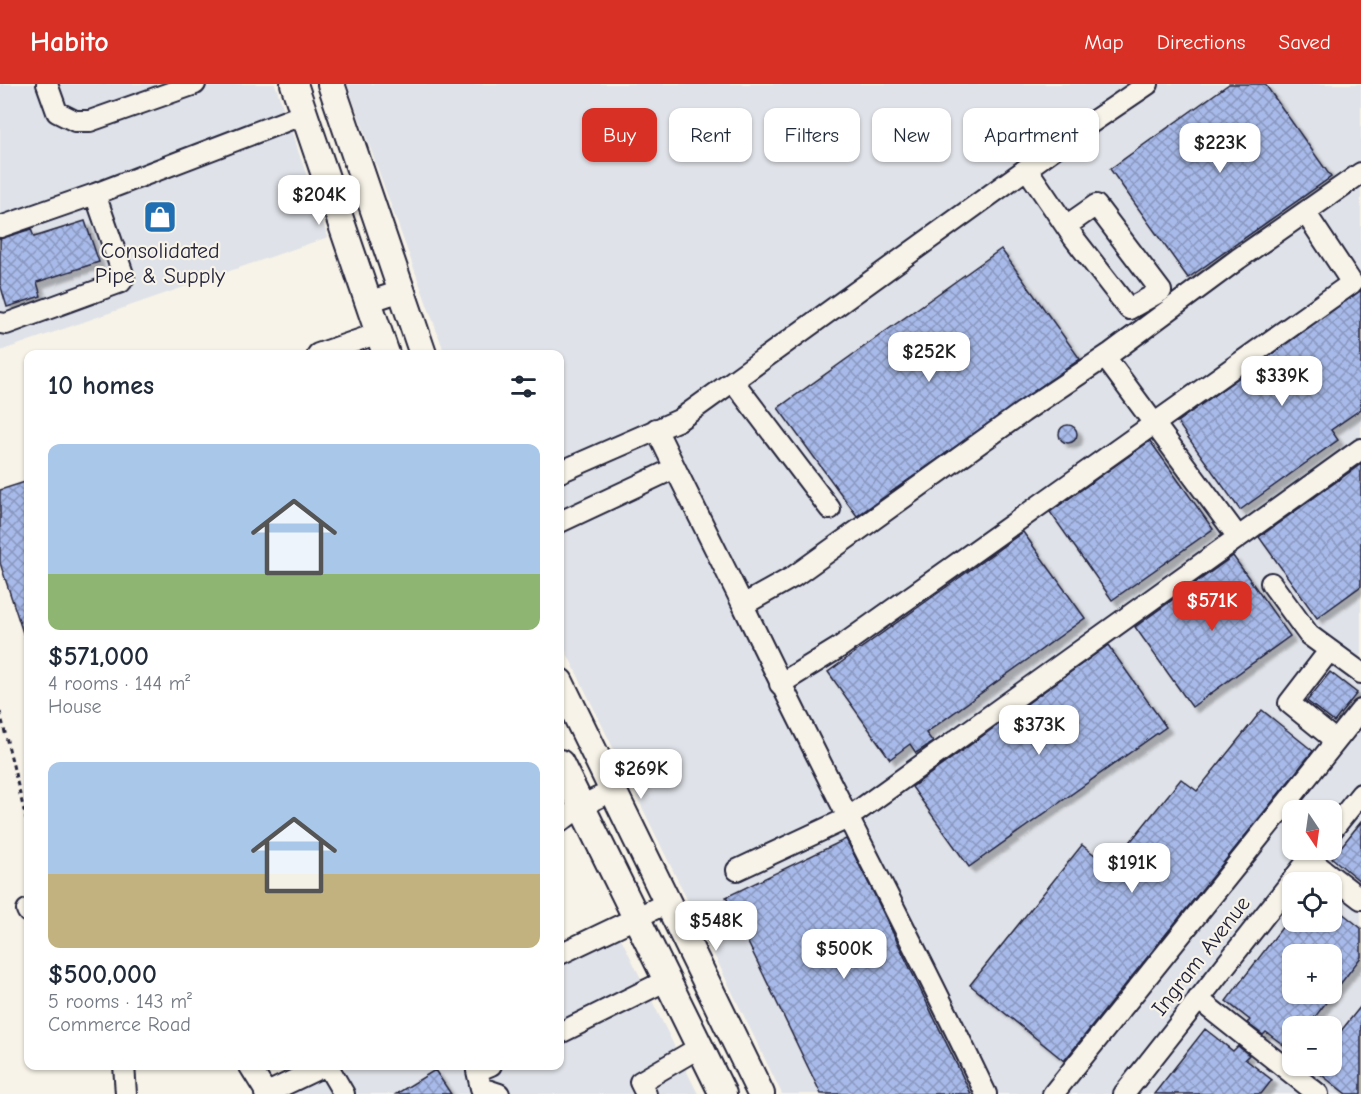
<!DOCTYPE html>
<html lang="en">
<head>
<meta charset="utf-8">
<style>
	:root { --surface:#fff; --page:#f2f2f3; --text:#1f2937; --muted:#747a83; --accent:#d93025 }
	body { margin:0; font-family:"Comic Neue",sans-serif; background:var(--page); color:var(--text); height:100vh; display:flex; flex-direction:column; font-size:22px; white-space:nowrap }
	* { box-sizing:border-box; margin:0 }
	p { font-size:20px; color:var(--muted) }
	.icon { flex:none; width:33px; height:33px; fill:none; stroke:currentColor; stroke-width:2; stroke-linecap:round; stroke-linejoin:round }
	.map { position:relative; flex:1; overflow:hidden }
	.panel { position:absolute; left:24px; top:266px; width:540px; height:720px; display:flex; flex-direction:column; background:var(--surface); border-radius:12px; box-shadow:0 2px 4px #0004 }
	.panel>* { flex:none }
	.banner { position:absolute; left:582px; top:24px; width:570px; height:54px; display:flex; gap:12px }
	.needle { width:39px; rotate:167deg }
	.fabs { position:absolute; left:1282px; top:716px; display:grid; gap:12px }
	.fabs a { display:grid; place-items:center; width:60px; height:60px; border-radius:12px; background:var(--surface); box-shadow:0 2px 4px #0004; font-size:30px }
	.price { position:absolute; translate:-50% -51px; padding:0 14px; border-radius:12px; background:#fff; color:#222; font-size:20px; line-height:39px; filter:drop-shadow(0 2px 3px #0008) }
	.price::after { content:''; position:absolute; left:50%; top:36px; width:18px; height:14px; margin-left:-9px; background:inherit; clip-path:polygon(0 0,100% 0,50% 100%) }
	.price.selected { background:var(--accent); color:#fff }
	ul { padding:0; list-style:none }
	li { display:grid; align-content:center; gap:12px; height:318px; padding:0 24px }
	li span { display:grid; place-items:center; height:186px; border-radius:12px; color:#555 }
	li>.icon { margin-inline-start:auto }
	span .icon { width:108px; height:108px; fill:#fffc; stroke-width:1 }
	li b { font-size:26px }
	h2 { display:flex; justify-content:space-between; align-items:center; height:72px; padding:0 24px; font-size:26px }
	.tag { padding:0 21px; border-radius:12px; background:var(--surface); box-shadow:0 2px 4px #0004; font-size:21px; line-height:54px }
	.tag.selected { background:var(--accent); color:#fff }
	header { display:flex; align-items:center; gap:36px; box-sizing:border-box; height:84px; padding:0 30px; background:var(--accent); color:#fff }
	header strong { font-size:28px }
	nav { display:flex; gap:33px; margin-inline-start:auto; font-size:21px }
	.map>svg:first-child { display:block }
</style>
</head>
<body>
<header>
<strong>Habito</strong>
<nav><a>Map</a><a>Directions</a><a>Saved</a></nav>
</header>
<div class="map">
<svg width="1361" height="1010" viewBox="0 0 1361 1010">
	<defs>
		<pattern id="building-cross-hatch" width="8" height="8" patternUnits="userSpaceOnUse" patternTransform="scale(1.5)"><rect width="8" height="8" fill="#a8bae9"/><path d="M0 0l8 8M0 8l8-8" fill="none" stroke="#8897be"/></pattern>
		<filter id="shadow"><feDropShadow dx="5.5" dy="5.5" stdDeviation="1.5" flood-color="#0004"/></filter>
	</defs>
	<rect width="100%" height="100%" fill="#f7f3e8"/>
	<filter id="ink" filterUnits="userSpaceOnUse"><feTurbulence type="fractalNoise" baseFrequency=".0167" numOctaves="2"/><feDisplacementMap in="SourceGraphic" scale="12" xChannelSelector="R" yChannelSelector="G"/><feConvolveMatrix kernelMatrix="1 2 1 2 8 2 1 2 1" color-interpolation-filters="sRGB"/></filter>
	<g filter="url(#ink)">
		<path fill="#dfe2e8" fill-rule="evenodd" d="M0 0H275L328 153 0 267Z
			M347 0H1361V1010H782L560 555V270H445ZM1293 726H1332V765H1293ZM1293 798H1332V837H1293ZM1293 870H1332V909H1293ZM1293 942H1332V981H1293Z
			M620 852 698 1010H292L352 981H560V881Z"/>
		<path fill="url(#building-cross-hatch)" stroke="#22223b" stroke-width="1.5" fill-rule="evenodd" filter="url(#shadow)" d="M1229 0H1265L1331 93 1188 194 1110 85Z
			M85 137 99 178 37 198 41 212 7 223 0 200V155L31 145 34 153Z
			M1001 165 1080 275 857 432 778 324Z
			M1361 206V325L1331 346 1338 356 1240 426 1177 338Z
			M1059 350a9 9 0 1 1 18 0a9 9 0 1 1-18 0Z
			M1150 357 1213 445 1112 516 1050 428Z
			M1361 380V502L1317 534 1259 453Z
			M28 397V557L26 558 0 479V406Z
			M1023 448 1085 534 926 649 933 658 916 669 910 660 890 675 828 588Z
			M1233 472 1290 552 1192 623 1135 543Z
			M1108 561 1166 643 969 783 912 703Z
			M1330 588 1357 609 1334 638 1307 617Z
			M1262 626 1313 667 1064 977 970 901 1082 761 1110 783 1181 695 1197 707Z
			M1361 738V798L1332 774Z
			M846 755 874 810 971 1010H821L726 813Z
			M1332 821 1361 844V873L1308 942H1293V968L1266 948 1263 951 1247 939 1250 936 1226 917 1287 837H1332ZM1293 870H1332V909H1293Z
			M1361 922V1010H1346L1309 981H1332V958Z
			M1205 945 1233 967 1238 962 1249 971 1245 975 1272 996 1261 1010H1154Z
			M435 986 451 1010H396Z"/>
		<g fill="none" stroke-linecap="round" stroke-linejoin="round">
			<defs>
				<path id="minor" d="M47 0 57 28 75 37H90L195 0
					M1027 85 1074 154 1129 225 1161 207 1096 121 1066 142
					M0 143 95 110 304 30
					M368 218 401 207
					M0 239 6 240 121 198 124 193 95 110
					M318 270 379 249
					M1105 273 1238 453
					M733 297 830 425
					M656 345 675 384
					M560 388 679 336 1073 51 1148 0
					M560 438 675 384 743 521 793 493 1023 328 1111 269 1238 175 1361 89
					M1271 499 1309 551 1361 589
					M743 521C821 686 908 845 986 1010
					M1329 567 1289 619 1336 657
					M780 600 840 563 1352 199 1305 128
					M560 738 581 722 612 707
					M1332 746 1361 710
					M1309 775 1361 815
					M737 786 848 734 1361 365
					M27 826 28 828
					M560 870 667 819
					M1198 915 1318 1010
					M560 949 667 896
					M124 981 126 1010
					M249 981 267 1010
					M327 981 344 1010
					M491 981 477 987 481 1004 499 1010
					M265 1010 326 981
					M646 1010 640 998 700 963
					M1053 1010 1361 626
					M1124 1010 1317 765"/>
				<path id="major" d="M294 0 386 270
					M331 0 423 270
					M560 598 761 1010
					M560 679 723 1010"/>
			</defs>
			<use href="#minor" stroke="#22223b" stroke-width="24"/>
			<use href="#major" stroke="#22223b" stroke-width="30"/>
			<path stroke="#22223b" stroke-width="3" stroke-dasharray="4.5 4.5" stroke-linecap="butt" d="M0 628 28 743"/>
			<use href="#minor" stroke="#f7f3e8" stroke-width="20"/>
			<use href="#major" stroke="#f7f3e8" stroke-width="26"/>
		</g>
	</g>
	<defs>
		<symbol id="shop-square" viewBox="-11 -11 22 22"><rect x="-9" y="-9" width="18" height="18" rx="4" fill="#1f6fb2" stroke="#f7f3e8"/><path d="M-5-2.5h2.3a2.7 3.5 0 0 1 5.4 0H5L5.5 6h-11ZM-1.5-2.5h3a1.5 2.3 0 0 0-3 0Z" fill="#fff"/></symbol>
	</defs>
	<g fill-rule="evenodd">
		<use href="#shop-square" x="141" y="114" width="38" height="38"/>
	</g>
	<g text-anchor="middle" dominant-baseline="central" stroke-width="4.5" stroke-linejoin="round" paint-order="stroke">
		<g font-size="22" fill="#22223b" stroke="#f7f3e8">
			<text x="160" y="167">Consolidated<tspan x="160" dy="25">Pipe &amp; Supply</tspan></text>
		</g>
		<g font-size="22" fill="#22223b" stroke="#f7f3e8">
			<text transform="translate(1201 872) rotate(-52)">Ingram Avenue</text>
		</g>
	</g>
</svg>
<div class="fabs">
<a><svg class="needle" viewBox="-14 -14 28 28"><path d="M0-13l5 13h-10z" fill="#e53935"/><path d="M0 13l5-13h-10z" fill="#747a83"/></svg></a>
<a><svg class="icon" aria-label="locate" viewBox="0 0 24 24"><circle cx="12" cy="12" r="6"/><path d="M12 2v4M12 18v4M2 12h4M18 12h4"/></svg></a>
<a>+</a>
<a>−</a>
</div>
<b class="price" style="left:1220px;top:90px">$223K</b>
<b class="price" style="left:319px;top:142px">$204K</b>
<b class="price" style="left:929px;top:299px">$252K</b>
<b class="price" style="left:1282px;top:323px">$339K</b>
<b class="price selected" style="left:1212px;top:548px">$571K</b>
<b class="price" style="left:1039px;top:672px">$373K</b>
<b class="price" style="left:641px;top:716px">$269K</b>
<b class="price" style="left:1132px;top:810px">$191K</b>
<b class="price" style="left:716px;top:868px">$548K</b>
<b class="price" style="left:844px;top:896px">$500K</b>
<div class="banner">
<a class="tag selected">Buy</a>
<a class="tag">Rent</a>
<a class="tag">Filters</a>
<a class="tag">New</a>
<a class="tag">Apartment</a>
</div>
<section class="panel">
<h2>10 homes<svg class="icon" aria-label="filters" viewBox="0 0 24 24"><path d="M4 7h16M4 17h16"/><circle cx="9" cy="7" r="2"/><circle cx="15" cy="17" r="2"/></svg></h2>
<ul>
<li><span style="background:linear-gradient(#a9c7e8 70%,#8fb573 0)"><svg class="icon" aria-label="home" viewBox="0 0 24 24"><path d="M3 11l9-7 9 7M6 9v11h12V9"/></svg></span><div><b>$571,000</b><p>4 rooms · 144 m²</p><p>House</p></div></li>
<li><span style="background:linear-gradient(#a9c7e8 60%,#c2b280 0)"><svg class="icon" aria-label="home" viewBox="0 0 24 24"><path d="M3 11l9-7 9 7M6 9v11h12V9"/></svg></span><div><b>$500,000</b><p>5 rooms · 143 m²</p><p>Commerce Road</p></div></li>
</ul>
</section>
</div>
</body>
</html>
